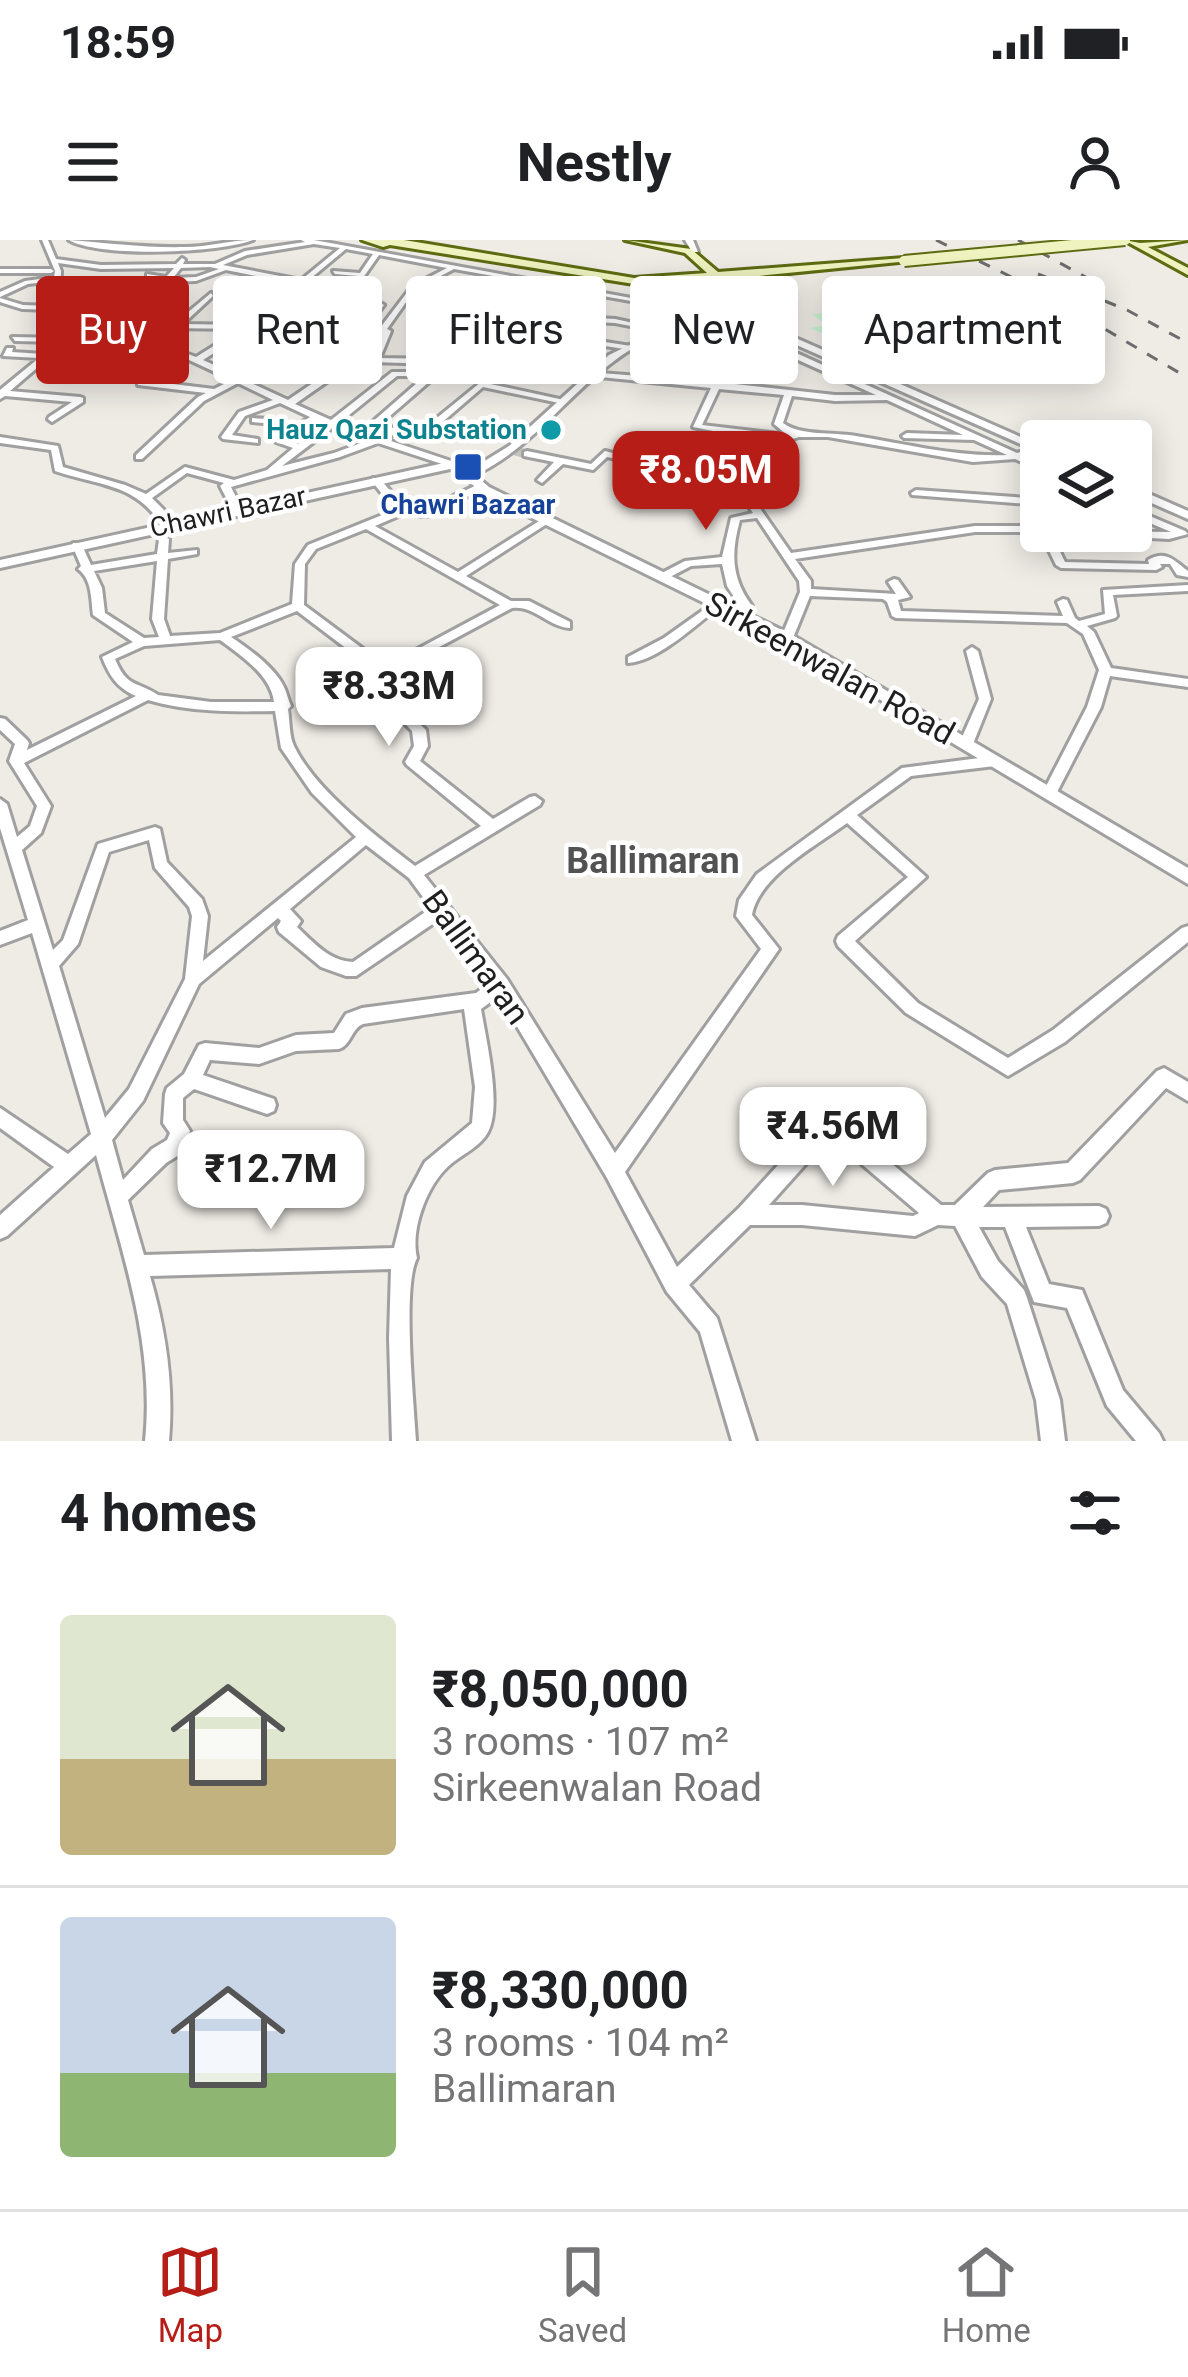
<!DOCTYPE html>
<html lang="en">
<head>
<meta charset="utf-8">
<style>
	:root { --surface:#fff; --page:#f2f2f2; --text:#202124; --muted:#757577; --line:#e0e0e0; --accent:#b71d17 }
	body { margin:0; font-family:Roboto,sans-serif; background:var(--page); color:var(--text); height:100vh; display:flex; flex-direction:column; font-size:45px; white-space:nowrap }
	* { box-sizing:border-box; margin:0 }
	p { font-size:39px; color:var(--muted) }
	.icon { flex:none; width:66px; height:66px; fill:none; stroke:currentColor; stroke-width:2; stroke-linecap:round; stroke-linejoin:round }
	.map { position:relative; height:1201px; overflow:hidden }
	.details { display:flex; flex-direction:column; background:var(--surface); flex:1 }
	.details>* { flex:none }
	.top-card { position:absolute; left:36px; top:36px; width:1116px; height:108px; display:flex; gap:24px }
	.buttons { position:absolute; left:1020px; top:180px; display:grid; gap:24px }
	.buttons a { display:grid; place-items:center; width:132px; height:132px; border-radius:12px; background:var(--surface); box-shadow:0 6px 30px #0003; font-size:60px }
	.price { position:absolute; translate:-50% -102px; padding:0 27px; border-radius:24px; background:#fff; color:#222; font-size:39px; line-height:78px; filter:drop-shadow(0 3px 6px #0008) }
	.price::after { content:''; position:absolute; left:50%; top:72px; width:36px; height:27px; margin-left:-18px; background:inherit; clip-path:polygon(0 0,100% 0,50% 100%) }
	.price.current { background:var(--accent); color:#fff }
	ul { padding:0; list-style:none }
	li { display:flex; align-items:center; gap:36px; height:300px; padding:0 60px }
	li+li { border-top:3px solid var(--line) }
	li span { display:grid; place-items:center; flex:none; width:336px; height:240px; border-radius:12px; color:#555 }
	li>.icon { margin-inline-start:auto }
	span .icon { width:144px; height:144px; fill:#fffc; stroke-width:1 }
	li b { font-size:51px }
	h2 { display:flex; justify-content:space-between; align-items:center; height:144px; padding:0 60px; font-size:51px }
	.chip { padding:0 42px; border-radius:12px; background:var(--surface); box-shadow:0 6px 30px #0003; font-size:42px; line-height:108px }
	.chip.current { background:var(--accent); color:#fff }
	.status { display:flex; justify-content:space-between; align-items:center; height:84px; padding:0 60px; background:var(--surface); direction:ltr }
	.status svg { height:33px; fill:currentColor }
	header { display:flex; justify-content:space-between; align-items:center; height:156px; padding:0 60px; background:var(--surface); font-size:54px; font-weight:700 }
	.menu { display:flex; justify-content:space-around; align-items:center; height:168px; border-top:3px solid var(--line); background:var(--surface); font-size:33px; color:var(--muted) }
	.menu a { display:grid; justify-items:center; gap:6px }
	.menu .current { color:var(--accent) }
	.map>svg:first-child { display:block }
</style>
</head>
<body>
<div class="status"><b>18:59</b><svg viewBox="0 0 49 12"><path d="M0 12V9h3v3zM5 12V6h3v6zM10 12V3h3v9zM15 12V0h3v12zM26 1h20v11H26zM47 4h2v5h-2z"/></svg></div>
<header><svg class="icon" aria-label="menu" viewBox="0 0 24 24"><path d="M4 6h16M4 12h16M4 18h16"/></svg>Nestly<svg class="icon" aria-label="person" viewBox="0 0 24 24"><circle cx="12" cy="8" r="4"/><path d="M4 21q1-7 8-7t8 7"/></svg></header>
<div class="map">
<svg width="1188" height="1201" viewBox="0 0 1188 1201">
	<rect width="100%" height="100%" fill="#efece6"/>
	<path fill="#c8f3ce" d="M891 69 918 86 858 108 810 88 826 85 812 74Z"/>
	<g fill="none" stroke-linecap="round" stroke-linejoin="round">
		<path stroke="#c5c3be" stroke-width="9" stroke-dasharray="9 4.5" stroke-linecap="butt" d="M515 211 527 214"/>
		<defs>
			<path id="minor" d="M42 0H48L56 19 101 25 176 24 182 18 185 20 183 24H215L245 11 305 2 301 0H314L686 68 682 70 546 46 515 67 485 64 472 75 466 85 515 74 615 79 671 91 667 93 615 83 515 78 506 80 480 106 477 102 498 82 463 90 445 120 447 122 436 136 369 194 377 196 404 182 427 186 481 142 564 160V164L483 147 432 191 405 188 385 199 451 221V225H445L378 203 340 217 231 247 243 271 238 274 233 271 220 246 224 243 187 233 152 258 163 269 172 286 167 289 163 288C138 243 99 246 55 231L51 210 0 203V197L58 206 63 227 125 245 146 254 185 227 234 240 267 230 293 208 276 202V198L284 193 277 192 276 184 252 182V178L284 180 285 188 291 189 310 177 280 163 245 176 232 195 258 199V203L223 199 221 197 239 172 273 160 238 143 204 161 142 219H136V215L198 157 206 153 138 145V141L150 130 119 125 120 123 158 126 180 116 134 99 128 100V97L94 85 59 109 10 151 80 157 83 158V162L52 182 48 179 49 177 72 162 5 156 0 159V150L39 118 3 116 7 108H13L12 112 44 114 58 102 15 101 12 97 65 98 88 82 55 70 22 69 0 62V58L23 65 53 66 54 41 28 44 0 57V52L25 41 54 37 55 31ZM314 4 340 8 301 40 223 25 247 15ZM346 9 373 14 360 33 333 31 335 34 358 36 349 50 327 68 281 63ZM379 15 447 28 412 46 380 88H367L384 65 380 63 360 88H352V92H357L354 97 248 91 277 67 323 72 306 87 313 89 353 52ZM58 23 101 29 174 28 166 37 147 34V36L162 40C133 63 96 62 60 56L61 31ZM210 27 219 29 196 37 173 38 181 28ZM454 29 539 44 511 63 474 59 477 63 466 72 438 119 380 118 391 91 387 89 416 48 427 43 488 52 491 50 433 40ZM226 30 297 44 262 72 224 69 220 71 258 76 246 85 183 84 213 56 211 53 174 84 135 94 124 91 162 80 158 78 117 88 103 83 132 75 144 57 169 42 196 41ZM136 59C114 87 88 77 60 67V60L110 64ZM170 88 241 89 196 117 142 97ZM364 92 382 93 372 122 435 124 430 132H392L331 180 295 164 338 134ZM242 95 295 98 266 125 243 138 203 120ZM303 98 351 101 332 130 288 160 249 142 272 129ZM187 119 232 140 214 149 148 141 158 131ZM397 136H425L362 191 338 184ZM317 181 325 185 298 204 286 199ZM332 188 369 200 334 213 282 226Z
				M69 0C107 3 146 8 185 7 208 7 231 0 253 0 220 13 99 18 69 0Z
				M0 29H51L54 31 51 33H0Z
				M632 40H636L678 61 671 63 632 42Z
				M711 77H717L1017 213 1041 206V212L1025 216 1041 223V230L1015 219 973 222 828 197H799L776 204 768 218 757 264 791 313 975 286H1041V291H1050L1065 322 1149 324 1148 320C1167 309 1175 322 1188 331V337L1177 335 1170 324H1160L1162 327 1156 330 1061 328 1056 325 1040 292H975L795 319 811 341V349L896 354 888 342 894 339 898 340 910 357 898 360 901 371 1063 376 1057 362 1063 359 1067 360 1075 378 1079 381 1105 374 1103 350 1188 345V351L1113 355 1117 376 1115 378 1087 386 1094 392 1111 428 1188 439V447L1110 436 1101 467 1057 552 1050 557 1043 552 1087 467 1099 430 1083 394 1067 383 896 378 892 376 887 362 883 359 810 356 793 398 787 402 783 401 781 398 800 352 799 341 757 278 740 280C731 313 731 338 752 366L736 377 730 373 739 365 727 346 722 324 691 326 666 339H658V335L685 321 722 317 731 278 753 273 747 264 753 240 699 229 718 192 693 187 711 148 590 136 586 134 587 132 717 142 835 155H876L711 81ZM719 149 784 155 774 184 787 195 702 185ZM792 156 835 161 887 160 963 195 907 193 902 196 904 198 974 200 1007 215C955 217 907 204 856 196 833 192 800 196 783 183ZM727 193 774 199 770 200 758 218 754 235 710 227Z
				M547 93 631 106 635 108 631 110 552 98 535 115 601 127 597 129 526 119V115Z
				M527 211 591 224 605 211 632 218 627 221 607 217 593 230 563 224 542 243 537 240 554 222 524 216V212Z
				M373 238H379L394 255 423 270 477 245H483V249L427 276H419L410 271 375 286 458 332 544 278 553 280 466 336 511 361H529L570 382V388C549 387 534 365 512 368L376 441 426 490 428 506 420 521 493 579 530 557 535 556 542 561 540 565 424 635 507 739 615 913 761 709 736 676 739 660 757 634 902 528 995 516 1002 521 995 526 911 536 857 575 926 637 855 701 918 763 1008 818 1053 790 1182 688 1188 686V702L1065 802 1008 836 906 773 838 706 836 701 838 696 908 637 847 583C816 606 759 636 752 675L779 709 625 932 677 1027 739 968 818 881 825 879 841 881 941 965H955L988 933 995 930 1068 923 1157 831 1164 828 1188 842V861L1166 848 1080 940 1073 943 999 950 983 967 1099 966 1106 969 1109 976 1106 983 1099 986 1026 987 1049 1044 1082 1050 1123 1150 1159 1193 1163 1201H1136L1107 1166 1067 1068 1034 1062 1005 987H979L998 1021 1024 1050 1027 1058 1060 1160 1065 1201H1041L1036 1160 1007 1064 982 1037 955 986 938 985 915 996 802 985H750L689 1045 717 1078 756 1201H732L700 1092 667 1052 607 938 499 756 481 769C486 799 502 866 488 892 481 906 463 914 452 923 428 942 410 988 417 1018 402 1046 414 1163 416 1201H392L389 1098 391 1029 150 1036C166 1091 174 1144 169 1201H145C155 1102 121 1009 96 915L7 996 0 999V975L54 927 0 888V868L68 914 91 894 32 693 0 705V691L28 680 0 588V559L7 564 17 597 30 586 37 566 9 521 15 504 0 490V478L5 479 27 500 29 503 27 510 136 456C117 448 109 435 102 417L133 402 93 375C91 359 92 339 78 329L81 326 72 305 73 303H81L91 325 157 314 159 299 164 296 169 299 168 313 197 310V314L168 319 164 379 170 396 220 393 292 364 295 324 308 305 402 267 386 259 371 240ZM366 289 500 365 386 426 304 365 305 324 316 309ZM157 321 152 379 159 397 144 398 105 373 102 348 94 331ZM297 371 376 431 362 440 412 491 414 506 405 522 407 525 481 586 415 626C377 597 315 550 294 506 289 496 290 481 288 469L291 466C288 460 287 453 284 447 275 428 248 408 231 397ZM220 400C240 415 271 435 274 462H211L158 455C137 441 127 448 115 419L144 406ZM148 460C189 472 233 472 275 471L281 508 312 553 356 597 203 721 208 676 202 659 167 622 160 589 155 587 98 604 63 700 53 710 22 610 41 593 51 566 24 523ZM149 600 155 628 189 667 192 676 185 739 129 849 105 878 59 726 78 704 109 612ZM366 605 409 638 431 668 353 722C329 721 313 702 297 687L301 681 290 669ZM278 678 281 681 277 687 279 692 321 727 346 736H356L440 679 490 743 476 753 362 768 346 774 334 793 296 795 259 808 205 803 199 805 184 834 167 848 165 854 163 883 170 893 167 900 152 909 123 940 112 900 143 861 199 744ZM464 769 475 847 472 883 425 922 407 956 394 1008 144 1015 128 960 166 923 182 913 190 891 183 880V858L194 849 267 874 274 871 276 865 274 859 203 835 210 820 259 824 296 811 339 809C351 805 351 789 363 784ZM830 897 919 973 913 976 802 965H769Z
				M916 250 1041 259V265L912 255 911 253Z
				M1131 268 1185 291 1188 294 1169 299 1074 294 1069 291 1171 292 1131 275Z
				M716 361 722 364 720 366C696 385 658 421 628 423V417L664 398Z
				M972 407 978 411 991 459 973 504 966 509 959 504 979 459 966 411Z"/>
			<path id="tertiary" d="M685 0H693L698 12H692Z
				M715 35H721L746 70 748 77 1041 206V213L742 81 737 74C695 83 649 94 614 121 565 157 531 209 475 235L489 247 792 395 1188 628V644L782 401 481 253 460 232 450 229 0 328V320L467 218 483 222 509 206 609 115 679 81 734 69Z
				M1131 246 1188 271V279L1131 254Z"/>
			<path id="secondary" d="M362 0H404L634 38 707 33 685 13 625 0 691 9 718 32 904 18 909 21 718 40 634 44 390 5 383 7Z
				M1124 0 1140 3 1188 0 1148 7 1188 28V35Z"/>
		</defs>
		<use href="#minor" stroke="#a0a0a0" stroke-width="6"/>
		<use href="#tertiary" stroke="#a0a0a0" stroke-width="6"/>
		<use href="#secondary" stroke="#5d6b11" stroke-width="6"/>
		<use href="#minor" fill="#fff" fill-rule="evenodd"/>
		<use href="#tertiary" fill="#fff" fill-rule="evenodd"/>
		<use href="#secondary" fill="#eef3c0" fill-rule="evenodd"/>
		<path stroke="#6d6d6d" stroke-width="3" stroke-dasharray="12 12" stroke-linecap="butt" d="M936 0 1042 52 1188 138
			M1018 0 1091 40
			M1038 34 1127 70 1188 103"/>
		<defs>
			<path id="secondary-bridge" d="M904 21 1125 0"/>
		</defs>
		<use href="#secondary-bridge" stroke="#5d6b11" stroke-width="14" stroke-linecap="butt"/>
		<use href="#secondary-bridge" stroke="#eef3c0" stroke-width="10"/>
	</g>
	<circle fill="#0f9aa8" stroke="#fff" stroke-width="4.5" cx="551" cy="190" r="12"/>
	<rect fill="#1a4fb4" stroke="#fff" stroke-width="4.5" x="453" y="212" width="30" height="30" rx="6"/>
	<g text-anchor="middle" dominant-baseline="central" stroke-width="9" stroke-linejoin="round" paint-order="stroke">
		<g font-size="27" font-weight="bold" fill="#0d838f" stroke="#fff" text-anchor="end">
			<text x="527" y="190">Hauz Qazi Substation</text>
		</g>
		<g font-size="27" font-weight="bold" fill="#164399" stroke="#fff">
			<text x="468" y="265">Chawri Bazaar</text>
		</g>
		<g font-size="27" fill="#1f1f1f" stroke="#fff">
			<text transform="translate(228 272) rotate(-12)">Chawri Bazar</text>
		</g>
		<g font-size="33" fill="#1f1f1f" stroke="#fff">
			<text transform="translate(830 428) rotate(29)">Sirkeenwalan Road</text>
			<text transform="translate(476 717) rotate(54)">Ballimaran</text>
		</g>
		<g font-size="36" font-weight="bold" fill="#525252" stroke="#fff">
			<text x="653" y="621">Ballimaran</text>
		</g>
	</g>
</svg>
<div class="buttons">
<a><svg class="icon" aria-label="layers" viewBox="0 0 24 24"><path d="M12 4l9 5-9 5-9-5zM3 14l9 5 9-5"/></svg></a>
</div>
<b class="price current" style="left:706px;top:293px">₹8.05M</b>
<b class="price" style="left:389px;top:509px">₹8.33M</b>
<b class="price" style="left:833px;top:949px">₹4.56M</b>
<b class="price" style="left:271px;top:992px">₹12.7M</b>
<div class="top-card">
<a class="chip current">Buy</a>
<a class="chip">Rent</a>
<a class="chip">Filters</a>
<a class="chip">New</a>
<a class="chip">Apartment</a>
</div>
</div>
<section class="details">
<h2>4 homes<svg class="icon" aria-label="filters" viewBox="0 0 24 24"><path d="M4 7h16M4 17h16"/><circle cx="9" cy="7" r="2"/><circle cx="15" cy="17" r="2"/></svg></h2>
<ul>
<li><span style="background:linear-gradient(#dfe7d0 60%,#c2b280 0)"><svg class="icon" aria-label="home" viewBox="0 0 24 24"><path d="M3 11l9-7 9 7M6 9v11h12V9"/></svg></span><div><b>₹8,050,000</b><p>3 rooms · 107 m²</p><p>Sirkeenwalan Road</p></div></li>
<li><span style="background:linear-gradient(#c9d6e8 65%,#8fb573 0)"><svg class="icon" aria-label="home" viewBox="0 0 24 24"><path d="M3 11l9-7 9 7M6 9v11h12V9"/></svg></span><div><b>₹8,330,000</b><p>3 rooms · 104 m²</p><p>Ballimaran</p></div></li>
</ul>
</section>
<nav class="menu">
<a class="current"><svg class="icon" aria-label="map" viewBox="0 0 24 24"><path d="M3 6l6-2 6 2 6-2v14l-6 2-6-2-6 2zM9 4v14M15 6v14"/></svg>Map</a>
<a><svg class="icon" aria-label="saved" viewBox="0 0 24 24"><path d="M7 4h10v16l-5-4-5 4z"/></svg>Saved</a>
<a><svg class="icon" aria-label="home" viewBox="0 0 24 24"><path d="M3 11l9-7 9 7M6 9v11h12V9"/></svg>Home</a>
</nav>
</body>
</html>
